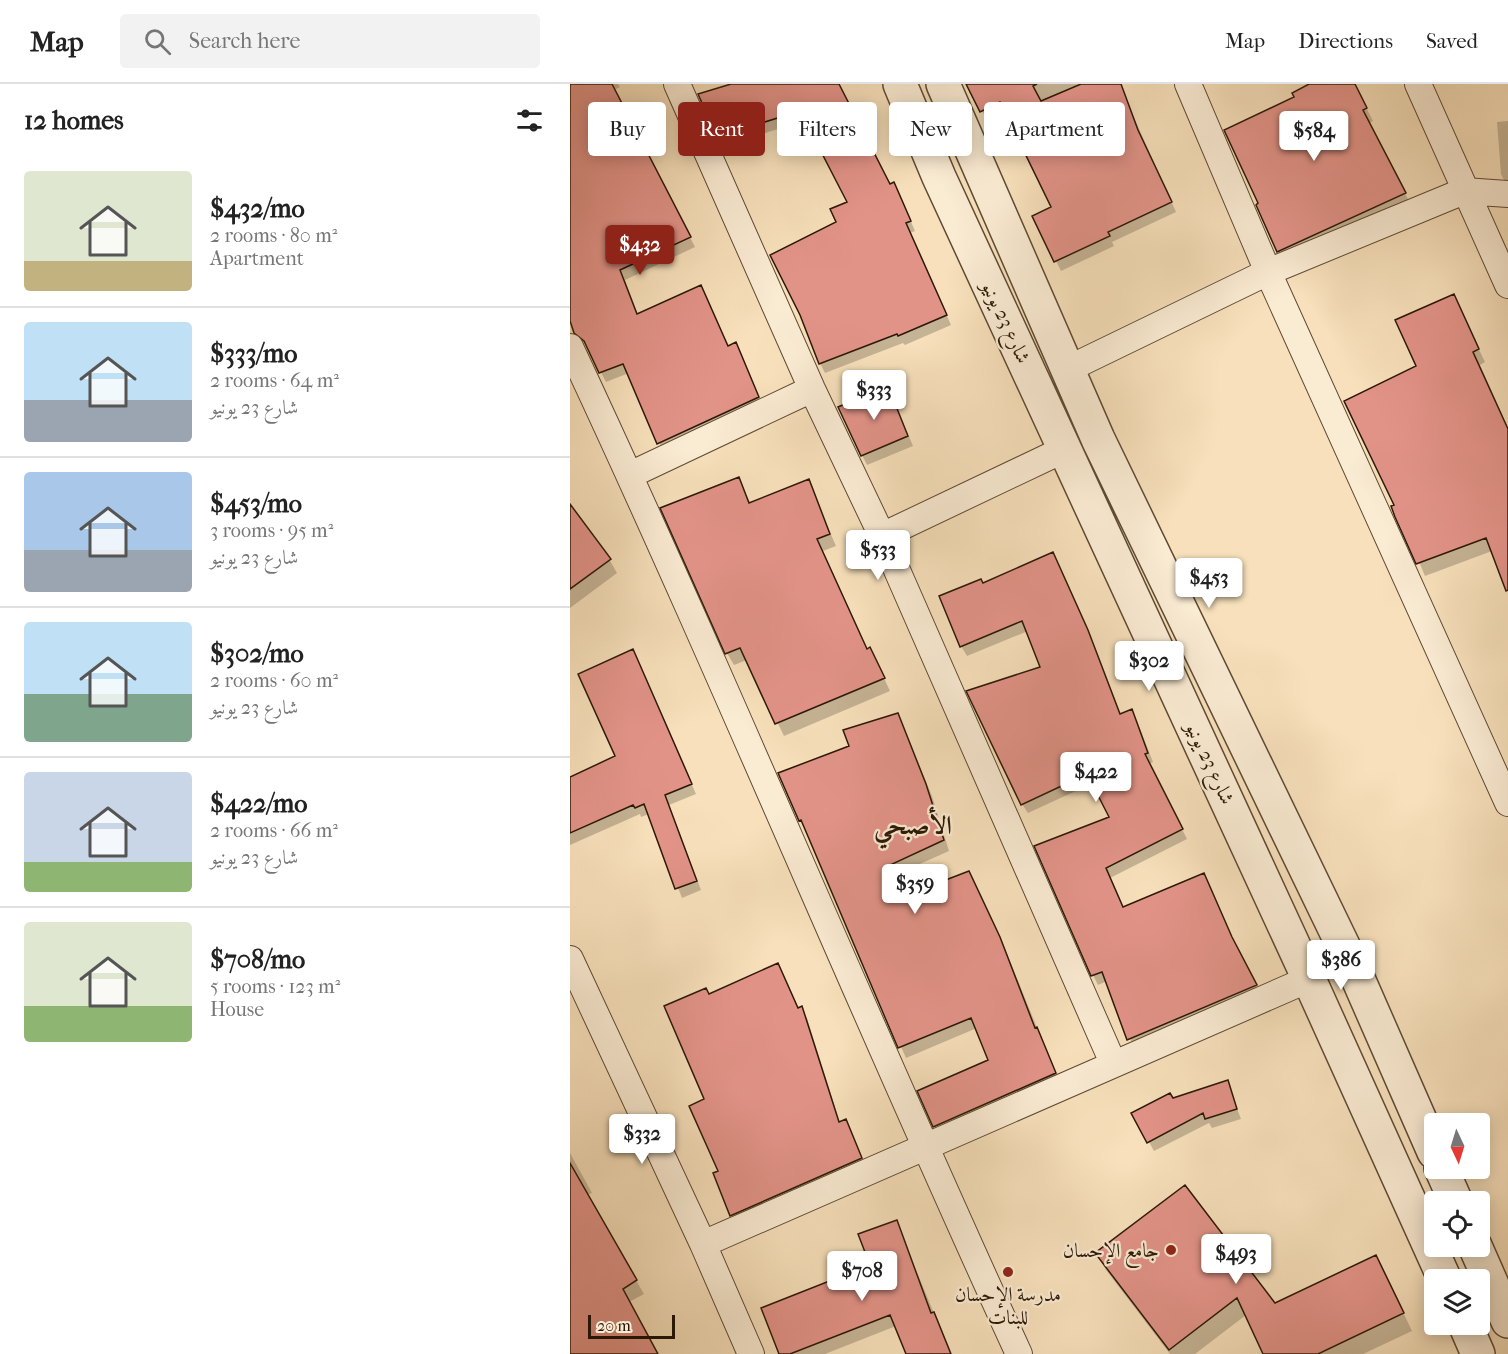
<!DOCTYPE html>
<html lang="en">
<head>
<meta charset="utf-8">
<style>
	:root { --surface:#fff; --page:#f2f2f2; --text:#222; --muted:#767676; --line:#e0e0e0; --accent:#8f2418 }
	body { margin:0; font-family:"IM FELL French Canon",Amiri,serif; background:var(--page); color:var(--text); height:100vh; display:flex; flex-direction:column; font-size:22px; white-space:nowrap }
	* { box-sizing:border-box; margin:0 }
	p { font-size:20px; color:var(--muted) }
	.icon { flex:none; width:33px; height:33px; fill:none; stroke:currentColor; stroke-width:2; stroke-linecap:round; stroke-linejoin:round }
	.map { position:relative; flex:1; overflow:hidden }
	.drawer { display:flex; flex-direction:column; background:var(--surface); width:570px }
	.drawer>* { flex:none }
	.guide { position:absolute; left:18px; top:18px; width:570px; height:54px; display:flex; gap:12px }
	.needle { width:39px; rotate:176deg }
	.buttons { position:absolute; left:854px; top:1029px; display:grid; gap:12px }
	.buttons a { display:grid; place-items:center; width:66px; height:66px; border-radius:6px; background:var(--surface); box-shadow:0 3px 15px #0003; font-size:30px }
	.scale { position:absolute; left:18px; bottom:15px; width:87px; box-sizing:border-box; padding-left:6px; border:3px solid #2b1806; border-top:0; font-size:16px; line-height:21px; white-space:nowrap; color:#2b1806; -webkit-text-stroke:4px #faebd3; paint-order:stroke }
	.price { position:absolute; translate:-50% -51px; padding:0 14px; border-radius:6px; background:#fff; color:#222; font-size:20px; line-height:39px; filter:drop-shadow(0 2px 3px #0008) }
	.price::after { content:''; position:absolute; left:50%; top:36px; width:18px; height:14px; margin-left:-9px; background:inherit; clip-path:polygon(0 0,100% 0,50% 100%) }
	.price.current { background:var(--accent); color:#fff }
	ul { padding:0; list-style:none }
	li { display:flex; align-items:center; gap:18px; height:150px; padding:0 24px }
	li+li { border-top:2px solid var(--line) }
	li span { display:grid; place-items:center; flex:none; width:168px; height:120px; border-radius:6px; color:#555 }
	li>.icon { margin-inline-start:auto }
	span .icon { width:72px; height:72px; fill:#fffc; stroke-width:1 }
	li b { font-size:26px }
	h2 { display:flex; justify-content:space-between; align-items:center; height:72px; padding:0 24px; font-size:26px }
	.tag { padding:0 21px; border-radius:6px; background:var(--surface); box-shadow:0 3px 15px #0003; font-size:21px; line-height:54px }
	.tag.current { background:var(--accent); color:#fff }
	header { display:flex; align-items:center; gap:36px; box-sizing:border-box; height:84px; padding:0 30px; background:var(--surface); border-bottom:2px solid var(--line) }
	header strong { font-size:28px }
	nav { display:flex; gap:33px; margin-inline-start:auto; font-size:21px }
	.search { width:420px; height:54px; background:var(--page); display:flex; align-items:center; gap:15px; box-sizing:border-box; padding:0 21px; border-radius:6px; color:var(--muted); font-size:22px }
	main { display:flex; flex:1; min-height:0 }
	.map>svg:first-child { display:block }
</style>
</head>
<body>
<header>
<strong>Map</strong>
<div class="search"><svg class="icon" aria-label="search" viewBox="0 0 24 24"><circle cx="10" cy="10" r="6"/><path d="M15 15l6 6"/></svg>Search here</div>
<nav><a>Map</a><a>Directions</a><a>Saved</a></nav>
</header>
<main>
<section class="drawer">
<h2>12 homes<svg class="icon" aria-label="filters" viewBox="0 0 24 24"><path d="M4 7h16M4 17h16"/><circle cx="9" cy="7" r="2"/><circle cx="15" cy="17" r="2"/></svg></h2>
<ul>
<li><span style="background:linear-gradient(#dfe7d0 75%,#c2b280 0)"><svg class="icon" aria-label="home" viewBox="0 0 24 24"><path d="M3 11l9-7 9 7M6 9v11h12V9"/></svg></span><div><b>$432/mo</b><p>2 rooms · 80 m²</p><p>Apartment</p></div></li>
<li><span style="background:linear-gradient(#bfe0f5 65%,#9aa5b1 0)"><svg class="icon" aria-label="home" viewBox="0 0 24 24"><path d="M3 11l9-7 9 7M6 9v11h12V9"/></svg></span><div><b>$333/mo</b><p>2 rooms · 64 m²</p><p>شارع 23 يونيو</p></div></li>
<li><span style="background:linear-gradient(#a9c7e8 65%,#9aa5b1 0)"><svg class="icon" aria-label="home" viewBox="0 0 24 24"><path d="M3 11l9-7 9 7M6 9v11h12V9"/></svg></span><div><b>$453/mo</b><p>3 rooms · 95 m²</p><p>شارع 23 يونيو</p></div></li>
<li><span style="background:linear-gradient(#bfe0f5 60%,#7fa58c 0)"><svg class="icon" aria-label="home" viewBox="0 0 24 24"><path d="M3 11l9-7 9 7M6 9v11h12V9"/></svg></span><div><b>$302/mo</b><p>2 rooms · 60 m²</p><p>شارع 23 يونيو</p></div></li>
<li><span style="background:linear-gradient(#c9d6e8 75%,#8fb573 0)"><svg class="icon" aria-label="home" viewBox="0 0 24 24"><path d="M3 11l9-7 9 7M6 9v11h12V9"/></svg></span><div><b>$422/mo</b><p>2 rooms · 66 m²</p><p>شارع 23 يونيو</p></div></li>
<li><span style="background:linear-gradient(#dfe7d0 70%,#8fb573 0)"><svg class="icon" aria-label="home" viewBox="0 0 24 24"><path d="M3 11l9-7 9 7M6 9v11h12V9"/></svg></span><div><b>$708/mo</b><p>5 rooms · 123 m²</p><p>House</p></div></li>
</ul>
</section>
<div class="map">
<svg width="938" height="1270" viewBox="0 0 938 1270">
	<rect width="100%" height="100%" fill="#f7e0bb"/>
	<filter id="stains"><feTurbulence type="fractalNoise" baseFrequency=".00333" numOctaves="4"/><feColorMatrix values="0 0 0 0 .2 0 0 0 0 .09 0 0 0 0 .02 0 0 0 .5 -.17"/></filter>
	<radialGradient id="worn" r=".72"><stop offset=".6" stop-color="#630" stop-opacity="0"/><stop offset="1" stop-color="#630" stop-opacity=".3"/></radialGradient>
	<path fill="#0003" d="M0 0H48L50 3 0 29Z
		M166 0H270L268 1 320 102 324 100 329 110 345 147 340 149 381 241 335 261 333 259 255 289 250 279 268 139 279 119 237 36 154 62 148 52Z
		M398 0H549L606 128 542 158 544 162 491 187 464 133 483 124 436 27 417 36Z
		M742 0H784L803 37 799 39 841 121 715 180 708 168 726 13Z
		M938 37V100H936L931 90 927 38Z
		M63 44 125 163 55 196 68 231 171 270 193 323 94 369 59 289 36 298 19 265 6 248 0 225V72Z
		M883 212 915 278 910 281 938 344V509L922 467 855 492 826 422 848 283Z
		M323 314 343 362 297 381 292 371Z
		M168 395 181 420 238 397 266 462 253 467 297 566 306 577 320 607 214 652 177 576 164 581 157 569Z
		M0 449 39 475 47 489 0 524Z
		M483 470 523 558 551 631 562 627 567 637 583 678 579 680 617 755 540 794 554 825 666 864 691 910 564 964 537 897 528 901 523 891 466 762 541 733 523 699 458 729 452 720 472 584 458 547 397 572 391 562 413 501Z
		M63 567 126 710 99 721 131 806 112 814 79 730 71 733 70 730 0 761V695L47 673Z
		M328 630 362 712 379 767 325 791 334 814 405 799 435 865 490 1000 370 1053 364 1042 420 977 407 944 336 974 210 689 281 663Z
		M208 881 229 925 231 924 237 934 270 1039 276 1037 281 1046 296 1084 167 1140 162 1131 150 1088 136 1016 139 912Z
		M657 998 671 1035 642 1044 639 1039 584 1067 563 1029Z
		M0 1069 22 1109 17 1111 74 1210 59 1218 87 1270H0Z
		M326 1138 381 1270H337L326 1242 255 1270H211L302 1182Z
		M527 1170 705 1220 815 1190 842 1247 793 1270H695L676 1231 625 1270H600L536 1186Z"/>
	<path fill="#e29388" stroke="#2b1806" stroke-width="1.5" d="M0 0H42L121 153 50 186 67 230 131 201 158 262 166 258 189 313 87 360 53 280 29 289 14 257 4 249 0 237Z
		M161 0H269L320 100 324 98 341 137 336 139 377 231 328 252 327 250 249 280 230 231 200 171 266 138 260 125 277 118 230 27 147 53 128 10Z
		M396 0H467L463 2 471 17 511 0H551L568 46 602 118 538 148 540 152 484 178 462 132 481 123 430 18 410 28Z
		M739 0H785L797 24 793 26 836 109 707 168 686 121 688 119 654 46 724 13 722 9Z
		M884 210 909 265 903 268 938 345V506L936 507 916 454 846 480 825 433 821 422 824 421 774 317 846 282 825 236Z
		M318 302 338 352 291 372 268 323Z
		M169 393 179 419 239 395 260 450 247 455 297 565 300 563 315 594 205 640 170 564 155 570 90 424Z
		M0 420 41 475 0 505Z
		M483 468 518 546 550 630 562 625 578 669 575 670 613 745 536 784 553 823 634 789 662 853 687 901 557 956 532 888 521 892 464 762 539 733 517 690 451 721 396 607 470 583 452 537 390 563 369 512 411 495 413 499Z
		M63 565 122 700 95 711 127 797 105 805 74 720 65 724 63 721 0 749V693L45 672 8 590Z
		M328 629 356 700 374 756 320 781 334 812 399 787 430 853 465 944 467 943 486 989 363 1043 347 1007 418 976 401 934 328 964 231 736 229 737 208 689 279 662 273 646Z
		M208 879 228 924 232 922 269 1038 276 1035 292 1074 160 1132 143 1089 148 1087 119 1022 134 1015 94 922 136 904 139 910Z
		M658 996 667 1025 635 1035 633 1029 577 1059 561 1029 600 1009 603 1014Z
		M0 1079 67 1196 53 1205 88 1270H0Z
		M615 1101 705 1219 806 1171 834 1229 748 1270H693L667 1214 599 1266 525 1169Z
		M327 1136 361 1229 364 1228 381 1270H336L320 1231 220 1270H209L191 1224 300 1181 288 1150Z"/>
	<g fill="none" stroke-linecap="round" stroke-linejoin="round">
		<defs>
			<path id="minor" d="M107 0 242 305 312 452 543 979
				M618 0 698 188 938 719
				M848 0 938 201
				M0 263C156 596 295 936 449 1270
				M498 285 698 188 894 107 938 110
				M60 391 242 305
				M312 452 495 365
				M0 875 133 1160 181 1270
				M133 1160 739 895"/>
			<path id="tertiary" d="M330 0 369 93 739 895 875 1196
				M373 0 528 355 779 874 864 1068
				M871 1084 886 1118
				M905 1162 938 1237
				M895 1240 908 1270"/>
		</defs>
		<use href="#minor" stroke="#5e4a33" stroke-width="28"/>
		<use href="#tertiary" stroke="#5e4a33" stroke-width="36"/>
		<use href="#minor" stroke="#faebd3" stroke-width="26"/>
		<use href="#tertiary" stroke="#faebd3" stroke-width="33"/>
	</g>
	<g fill="#8f2418" stroke="#faebd3" stroke-width="2">
		<circle cx="601" cy="1166" r="6"/>
		<circle cx="438" cy="1188" r="6"/>
	</g>
	<g text-anchor="middle" dominant-baseline="central" stroke-width="4.5" stroke-linejoin="round" paint-order="stroke">
		<g font-size="20" fill="#2b1806" stroke="#faebd3">
			<text transform="translate(436 238) rotate(65)">شارع 23 يونيو</text>
			<text transform="translate(640 679) rotate(65)">شارع 23 يونيو</text>
		</g>
		<g font-size="20" fill="#2b1806" stroke="#faebd3" text-anchor="end">
			<text x="589" y="1166">جامع الإحسان</text>
			<text x="438" y="1210" text-anchor="middle">مدرسة الإحسان<tspan x="438" dy="23">للبنات</tspan></text>
		</g>
		<g font-size="26" font-weight="bold" fill="#2b1806" stroke="#faebd3">
			<text x="343" y="741">الأصبحي</text>
		</g>
	</g>
	<rect width="100%" height="100%" filter="url(#stains)"/>
	<rect width="100%" height="100%" fill="url(#worn)"/>
</svg>
<div class="buttons">
<a><svg class="needle" viewBox="-14 -14 28 28"><path d="M0-13l5 13h-10z" fill="#e53935"/><path d="M0 13l5-13h-10z" fill="#767676"/></svg></a>
<a><svg class="icon" aria-label="locate" viewBox="0 0 24 24"><circle cx="12" cy="12" r="6"/><path d="M12 2v4M12 18v4M2 12h4M18 12h4"/></svg></a>
<a><svg class="icon" aria-label="layers" viewBox="0 0 24 24"><path d="M12 4l9 5-9 5-9-5zM3 14l9 5 9-5"/></svg></a>
</div>
<div class="scale">20 m</div>
<b class="price" style="left:744px;top:78px">$584</b>
<b class="price current" style="left:70px;top:192px">$432</b>
<b class="price" style="left:304px;top:337px">$333</b>
<b class="price" style="left:308px;top:497px">$533</b>
<b class="price" style="left:639px;top:525px">$453</b>
<b class="price" style="left:579px;top:608px">$302</b>
<b class="price" style="left:526px;top:719px">$422</b>
<b class="price" style="left:345px;top:831px">$359</b>
<b class="price" style="left:771px;top:907px">$386</b>
<b class="price" style="left:72px;top:1081px">$332</b>
<b class="price" style="left:666px;top:1201px">$493</b>
<b class="price" style="left:292px;top:1218px">$708</b>
<div class="guide">
<a class="tag">Buy</a>
<a class="tag current">Rent</a>
<a class="tag">Filters</a>
<a class="tag">New</a>
<a class="tag">Apartment</a>
</div>
</div>
</main>
</body>
</html>
